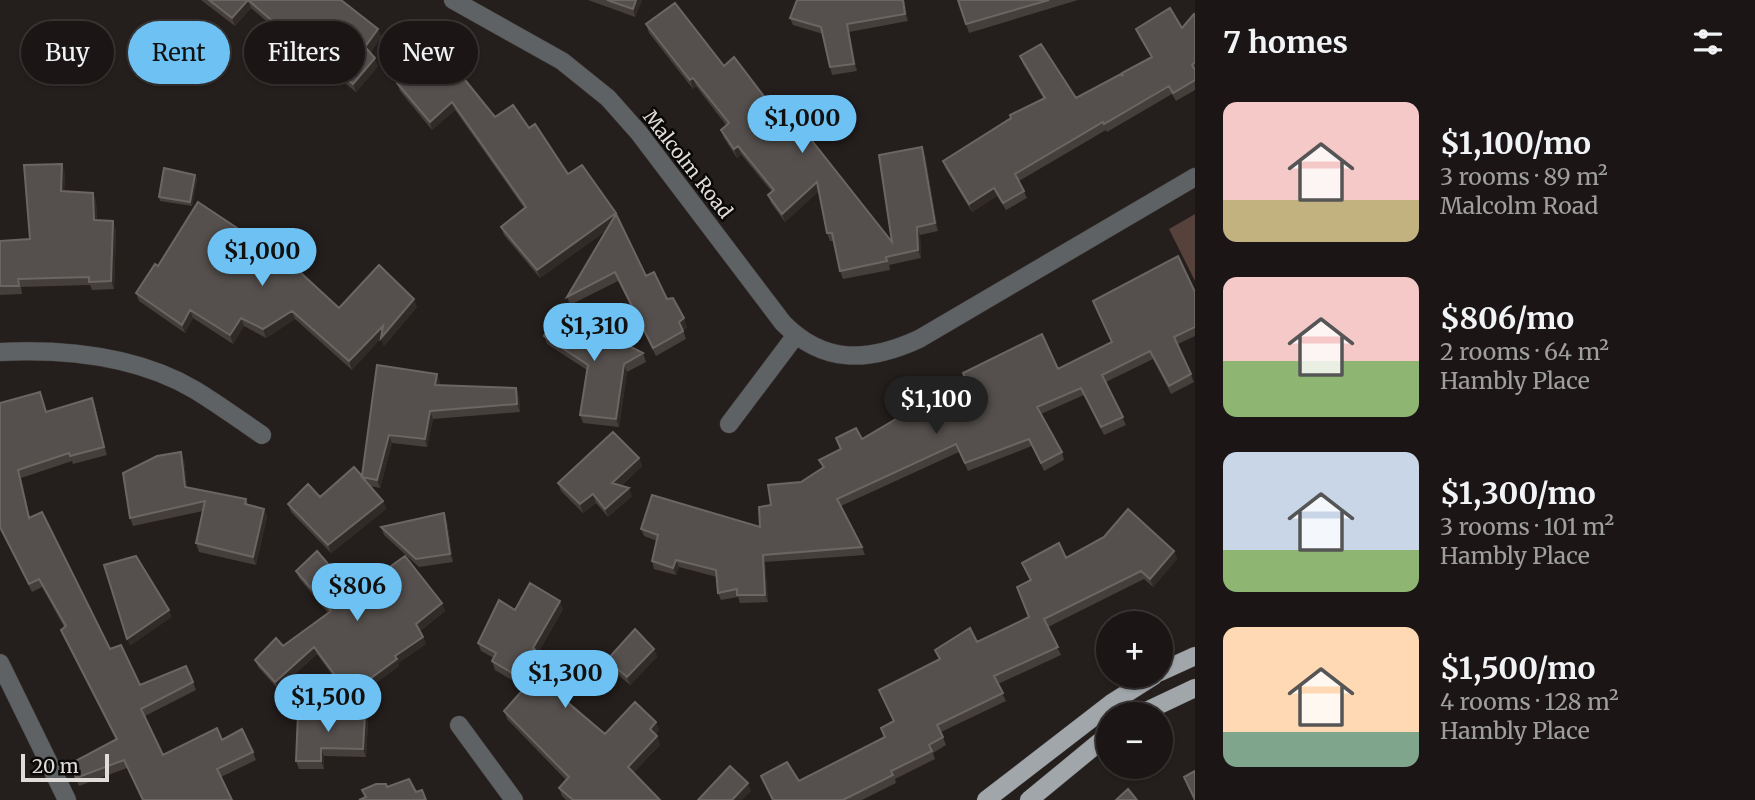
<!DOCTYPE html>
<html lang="en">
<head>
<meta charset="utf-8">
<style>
	:root { --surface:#1b1615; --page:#241f1e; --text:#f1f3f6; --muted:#a09fa0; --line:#393534; --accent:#6ec2f3 }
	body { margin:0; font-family:Merriweather,serif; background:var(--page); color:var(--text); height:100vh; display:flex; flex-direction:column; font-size:26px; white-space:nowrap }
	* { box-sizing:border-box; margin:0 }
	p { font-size:23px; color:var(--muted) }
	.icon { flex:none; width:38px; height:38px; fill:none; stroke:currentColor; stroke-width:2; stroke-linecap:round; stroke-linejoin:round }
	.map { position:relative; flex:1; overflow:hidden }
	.details { display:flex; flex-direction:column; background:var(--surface); width:560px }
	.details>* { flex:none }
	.banner { position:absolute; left:21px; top:21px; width:665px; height:63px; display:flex; gap:14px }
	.buttons { position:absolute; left:1096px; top:611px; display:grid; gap:14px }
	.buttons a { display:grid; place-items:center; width:77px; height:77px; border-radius:50%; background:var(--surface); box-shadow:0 2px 5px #0004,0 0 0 2px var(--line); font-size:35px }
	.scale { position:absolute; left:21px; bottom:18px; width:88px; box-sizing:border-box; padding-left:7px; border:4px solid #e0dcda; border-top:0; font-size:19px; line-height:24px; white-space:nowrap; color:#e0dcda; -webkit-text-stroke:5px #0b0908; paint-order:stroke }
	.price { position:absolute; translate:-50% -60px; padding:0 16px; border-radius:24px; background:var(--accent); color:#111; font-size:23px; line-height:46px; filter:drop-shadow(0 2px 4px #0008) }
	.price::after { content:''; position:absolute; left:50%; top:42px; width:21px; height:16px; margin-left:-10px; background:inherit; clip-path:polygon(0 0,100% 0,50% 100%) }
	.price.current { background:#222; color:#fff }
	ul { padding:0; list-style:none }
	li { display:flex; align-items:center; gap:21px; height:175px; padding:0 28px }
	li span { display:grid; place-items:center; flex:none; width:196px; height:140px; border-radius:14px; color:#555 }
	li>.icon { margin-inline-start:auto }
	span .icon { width:84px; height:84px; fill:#fffc; stroke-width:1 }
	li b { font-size:30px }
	h2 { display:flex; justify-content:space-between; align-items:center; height:84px; padding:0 28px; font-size:30px }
	.chip { padding:0 24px; border-radius:32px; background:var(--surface); box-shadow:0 2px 5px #0004,0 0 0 2px var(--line); font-size:24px; line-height:63px }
	.chip.current { background:var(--accent); color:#111 }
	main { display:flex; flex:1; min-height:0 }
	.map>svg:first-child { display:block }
</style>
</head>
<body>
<main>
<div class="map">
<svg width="1195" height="800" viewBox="0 0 1195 800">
	<rect width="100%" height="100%" fill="#241e1c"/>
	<path fill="#57423b" d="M1195 214V281L1169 229Z"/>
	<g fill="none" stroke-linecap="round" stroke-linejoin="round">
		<defs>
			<path id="minor" d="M453 0 562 61 608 98 639 133 783 323C824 365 869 362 919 339L1195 177
				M0 352C65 349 137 356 195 390 218 404 240 420 262 435
				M729 424 796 335
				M0 663 67 800
				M459 725 514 800"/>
			<path id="major" d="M1160 672 1195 656
				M1140 714 1195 688
				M986 800 1113 702 1154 676
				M1029 800 1108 735"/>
		</defs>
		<use href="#minor" stroke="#3e3937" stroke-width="19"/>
		<use href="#major" stroke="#3e3937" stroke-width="19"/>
		<use href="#minor" stroke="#5f6264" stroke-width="18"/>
		<use href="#major" stroke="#a0a6aa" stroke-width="18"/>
	</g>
	<path fill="#453f3c" d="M201 0H341L378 29 381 37 370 53 378 66 356 92 310 55 308 57 251 8 235 26Z
		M588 0H642L635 17Z
		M797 0H904L908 21 849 32 857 71 832 75 830 67 823 34 793 25 790 18Z
		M958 0H1078L969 33Z
		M1195 15V90L1176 101 1172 94 1107 132 1106 130 1019 181 1027 198 1006 210 997 196 972 212 946 169 943 161 1043 98 1023 64 1020 56 1076 98 1151 57 1139 37 1136 29 1182 28Z
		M646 24 724 66 782 120 892 242 925 155 938 231 920 235 921 258 889 265 890 270 843 279 840 271 834 241H830L827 233 819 191 785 222 771 203 768 195 772 192 741 154 737 158 724 138 721 130 726 125 696 86 693 89 649 33Z
		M427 66 448 78 495 117 529 128 568 174 618 218 646 276 667 299 687 327 683 330 686 339 656 356 618 281 570 305 567 297 607 230 540 278 504 235 501 227 524 208 455 110 432 130 400 91 397 83Z
		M65 172 64 192 96 201 97 220 116 230 114 289 92 290 90 285 21 287 22 294 0 295V241L30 239Z
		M195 175 197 179 192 206 160 201 159 197Z
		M240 235 339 308 417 307 384 346 381 338 352 370 295 319 266 338 244 326 233 344 193 318 185 333 139 301 136 293 158 266Z
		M1195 292V336L1178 344 1194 382 1171 394 1153 359 1106 382 1126 425 1104 435 1084 395 1041 414 1062 452 1064 460 1044 471 1032 446 968 471 959 452 841 506 862 547 865 555 765 562 768 602 740 603 738 597 721 600 718 593 717 577 679 567 676 575 654 569 652 561 657 541 644 536 641 529 760 527 771 505 801 482 823 468 819 460 840 449 836 438 862 439 906 414 903 407 931 409 970 389 963 373 1058 369 1112 343 1093 301Z
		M544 336 643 353 646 362 627 372 619 427 583 423 580 415 587 370 547 344Z
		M377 365 440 382V386L516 388 519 396 520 412 433 419 427 447 392 443 380 488 370 486 383 501 386 509 331 553 291 512 288 504 320 497 362 476Z
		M0 403 46 412 95 406 107 455 73 464 72 461 21 478 30 518 110 649 140 685 193 682 196 690 145 716 163 755 222 740 253 752 256 760 221 777 232 800H142L127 768 79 786 70 764 116 740 64 638 61 630 64 627 42 587 32 592 0 529Z
		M639 458 642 466 621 486 632 496 608 517 596 503 583 513 561 491 558 483Z
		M184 460 187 488 246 499 248 504 264 509 267 517 256 565 199 552 196 543 203 511 133 526 130 518Z
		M447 521 453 562 419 567 384 535 381 527Z
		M1174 551 1177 559 1153 587 1144 579 1048 627 1061 655 998 684 1006 701 941 732 946 745 933 753 935 759 895 779 896 783 862 800H772L761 776 799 781 884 738 881 728 893 721 879 690 939 660 935 650 977 642 1029 617 1030 581 1022 563 1066 558Z
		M296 571 353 593 442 603 445 611 420 631 426 644 398 663 399 666 351 701 317 654 278 689 258 667 255 660 283 646 328 613 299 578Z
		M563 609 538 653 572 690 565 700 605 734 656 722 659 730 656 734 660 745 634 772 660 800H566L562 796 559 788 566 780 507 719 504 711 525 688 495 670 492 661 494 658 481 651 478 643 515 610Z
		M654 649 657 657 630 685 610 668 607 660Z
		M365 714 368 722 366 757 324 756V769H299L296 761Z"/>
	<path fill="#312b28" d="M248 0 251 8 235 26 232 18Z
		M636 0H642L635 17 633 9Z
		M903 0H904L908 21 905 14Z
		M847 24 849 32 857 71 854 64Z
		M378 29 381 37 368 56 365 47Z
		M307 47 310 55 308 57 305 49Z
		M375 58 378 66 356 92 353 84Z
		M693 78 696 86 693 89 690 80Z
		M452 102 455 110 432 130 430 122Z
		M738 146 741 154 737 158 734 149Z
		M922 147 925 155 938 231 935 223Z
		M62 164 65 172 64 200 61 191Z
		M195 175 197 179 192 206 190 202Z
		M817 182 820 190 785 222 782 214Z
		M994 188 997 196 972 212 969 204Z
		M93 193 96 201 97 228 94 220Z
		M616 213 619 221 540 278 537 270Z
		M113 221 116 230 114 289 111 281Z
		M917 227 920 235 921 258 918 250Z
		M414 299 417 307 384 346 381 338 352 370 349 361 383 326Z
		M190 310 193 318 185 333 182 325Z
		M292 311 295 319 266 338 263 329Z
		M241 318 244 326 233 344 230 335Z
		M684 318 687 327 682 330 679 322Z
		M624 364 627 372 619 427 616 419Z
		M437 374 440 382 438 393 435 385Z
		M516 388 519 396 520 412 517 404Z
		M92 398 95 406 107 455 104 447Z
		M430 411 433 419 427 447 425 439Z
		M389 435 392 443 380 488 377 480Z
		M181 452 184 460 188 496 185 487Z
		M639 458 642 466 615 491 612 483Z
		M18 470 21 478 32 526 29 518Z
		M629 488 632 496 608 517 605 509Z
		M593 494 596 503 583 513 580 504Z
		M383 501 386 509 331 553 328 545Z
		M264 509 267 517 256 565 253 557Z
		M444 513 447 521 453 562 450 554Z
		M1174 551 1177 559 1153 587 1150 579Z
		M763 555 765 562 768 602 765 595Z
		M676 560 679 567 676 575 673 568Z
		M560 601 563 609 536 656 533 648Z
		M442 603 445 611 418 632 416 624Z
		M169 610 172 617 130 646 127 639Z
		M423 637 426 644 398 663 399 666 351 701 349 694 395 656Z
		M314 647 317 654 278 689 275 682Z
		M654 649 657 657 630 685 627 677Z
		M569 682 572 690 562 703 559 695Z
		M365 714 368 722 366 757 363 749Z
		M656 722 659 730 653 737 650 729Z
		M657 736 660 745 631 775 628 767Z
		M321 748 324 756V769L321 761Z
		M748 783 751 791 742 800H732Z"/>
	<path fill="#55504d" stroke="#6b6663" stroke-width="2" d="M209 0H248L232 18Z
		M248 0H341L378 29 365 47 375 58 353 84 307 47 305 49Z
		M607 0H636L633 9Z
		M797 0H903L905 14 847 24 854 64 830 67 821 27 790 18Z
		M958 0H1049L966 24Z
		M675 3 724 66 734 57 782 120 790 113 892 242 879 155 922 147 935 223 917 227 918 250 886 257 887 261 840 271 832 233H827L817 182 782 214 768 195 774 190 738 146 734 149 721 130 729 123 693 78 690 80 646 24Z
		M1170 8 1182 28 1194 14 1195 15V62L1192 65 1195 70V80L1173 93 1169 86 1104 124 1103 122 1015 174 1024 191 1003 203 994 188 969 204 943 161 1011 118 1010 115 1045 98 1020 56 1041 44 1076 98 1121 74 1123 76 1122 73 1152 57 1136 29Z
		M433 60 448 78 457 70 495 117 513 105 529 128 535 124 568 174 582 165 616 213 537 270 501 227 526 207 452 102 430 122 397 83 422 61 427 66Z
		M62 164 61 191 93 193 94 220 113 221 111 281 89 282V277L18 279 19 286H0V241L30 239 24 165Z
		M164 168 195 175 190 202 159 197Z
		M198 202 237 228 234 232 301 273 339 308 379 265 414 299 381 338 383 326 349 361 292 311 263 329 241 318 230 335 190 310 182 325 136 293 155 264 158 266Z
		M616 214 646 276 654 272 667 299 673 298 684 318 679 322 683 331 653 348 615 272 567 297Z
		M1178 256 1195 292V327L1174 337 1191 374 1169 386 1150 351 1102 375 1123 417 1101 427 1081 388 1037 407 1062 452 1041 463 1029 439 965 463 956 444 837 499 862 547 763 555 765 595H737V589L718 593 716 570 676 560 673 568 652 561 658 535 641 529 652 495 760 527 759 507 771 505 768 485 801 482 824 467 819 460 841 449 836 438 856 428 862 439 906 413 903 407 925 398 931 409 970 389 963 373 1042 334 1058 369 1112 342 1093 301Z
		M559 310 643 353 624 364 616 419 580 415 588 365 544 336Z
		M377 365 437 374 435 385 516 388 517 404 430 411 425 439 389 435 377 480 362 477 383 501 328 545 288 504 308 484 320 497 354 467 362 476Z
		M40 392 46 412 92 398 104 447 70 456 69 453 18 470 29 518 42 512 110 649 121 645 140 685 186 666 193 682 141 709 163 755 217 728 222 740 242 729 253 752 217 769 232 800H143L124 760 76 778 70 764 117 739 61 630 66 626 39 579 29 584 0 527V403Z
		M613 432 639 458 612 483 629 488 605 509 593 494 580 504 558 483Z
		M181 452 185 487 246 499 245 504 264 509 253 557 196 543 205 501 130 518 123 473 157 456Z
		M1128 509 1174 551 1150 579 1141 571 1044 619 1058 647 994 676 1003 693 937 725 943 737 929 745 932 751 891 771 893 775 843 800H773L761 776 787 762 799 781 885 737 881 728 894 721 879 690 940 659 935 650 970 628 977 642 1029 617 1017 587 1031 580 1022 563 1059 543 1066 558 1104 537Z
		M444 513 450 554 416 559 381 527Z
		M317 551 353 593 405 556 442 603 416 624 423 637 395 656 397 659 349 694 314 647 275 682 255 660 276 638 283 646 331 611 296 571Z
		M136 556 169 610 127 639 104 565Z
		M530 583 560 601 533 648 569 682 559 695 605 734 635 702 656 722 650 729 657 736 628 767 660 800H573L559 788 569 777 504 711 529 683 492 661 496 653 478 643 499 600 515 610Z
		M635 629 654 649 627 677 607 660Z
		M298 713 365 714 363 749 321 748V761H296Z
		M730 766 748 783 732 800H698Z
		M1195 771V800L1184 777Z
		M409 779 416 792 422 790 426 800H359L366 797 362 790 376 784H386L387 787Z
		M1128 789 1137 800H1116Z"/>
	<g text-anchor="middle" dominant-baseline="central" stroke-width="5" stroke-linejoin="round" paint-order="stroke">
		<g font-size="19" fill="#e0dcda" stroke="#0b0908">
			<text transform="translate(688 164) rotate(52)">Malcolm Road</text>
		</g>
	</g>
</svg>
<div class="buttons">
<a>+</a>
<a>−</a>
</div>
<div class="scale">20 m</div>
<b class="price" style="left:802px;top:155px">$1,000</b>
<b class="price" style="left:262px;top:288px">$1,000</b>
<b class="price" style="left:594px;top:363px">$1,310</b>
<b class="price current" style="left:936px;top:436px">$1,100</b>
<b class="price" style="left:357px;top:623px">$806</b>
<b class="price" style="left:565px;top:710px">$1,300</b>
<b class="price" style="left:328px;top:734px">$1,500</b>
<div class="banner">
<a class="chip">Buy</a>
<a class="chip current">Rent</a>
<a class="chip">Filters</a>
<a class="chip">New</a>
</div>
</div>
<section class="details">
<h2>7 homes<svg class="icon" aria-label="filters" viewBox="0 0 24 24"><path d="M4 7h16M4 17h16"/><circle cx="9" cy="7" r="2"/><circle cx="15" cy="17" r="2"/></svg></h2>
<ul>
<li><span style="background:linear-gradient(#f6c9c9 70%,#c2b280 0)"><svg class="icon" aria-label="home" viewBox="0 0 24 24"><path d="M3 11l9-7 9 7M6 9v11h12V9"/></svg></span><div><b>$1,100/mo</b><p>3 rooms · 89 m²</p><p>Malcolm Road</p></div></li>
<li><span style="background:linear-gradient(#f6c9c9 60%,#8fb573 0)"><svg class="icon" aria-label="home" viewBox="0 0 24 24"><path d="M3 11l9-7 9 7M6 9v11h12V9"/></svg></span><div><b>$806/mo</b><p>2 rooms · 64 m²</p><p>Hambly Place</p></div></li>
<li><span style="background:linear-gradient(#c9d6e8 70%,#8fb573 0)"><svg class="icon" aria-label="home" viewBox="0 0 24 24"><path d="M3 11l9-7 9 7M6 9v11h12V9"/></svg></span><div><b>$1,300/mo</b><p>3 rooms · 101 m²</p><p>Hambly Place</p></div></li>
<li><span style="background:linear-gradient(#ffd9b3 75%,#7fa58c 0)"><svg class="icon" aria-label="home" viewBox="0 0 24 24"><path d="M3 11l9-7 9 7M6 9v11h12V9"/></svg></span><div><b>$1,500/mo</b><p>4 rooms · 128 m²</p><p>Hambly Place</p></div></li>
</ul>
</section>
</main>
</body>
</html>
